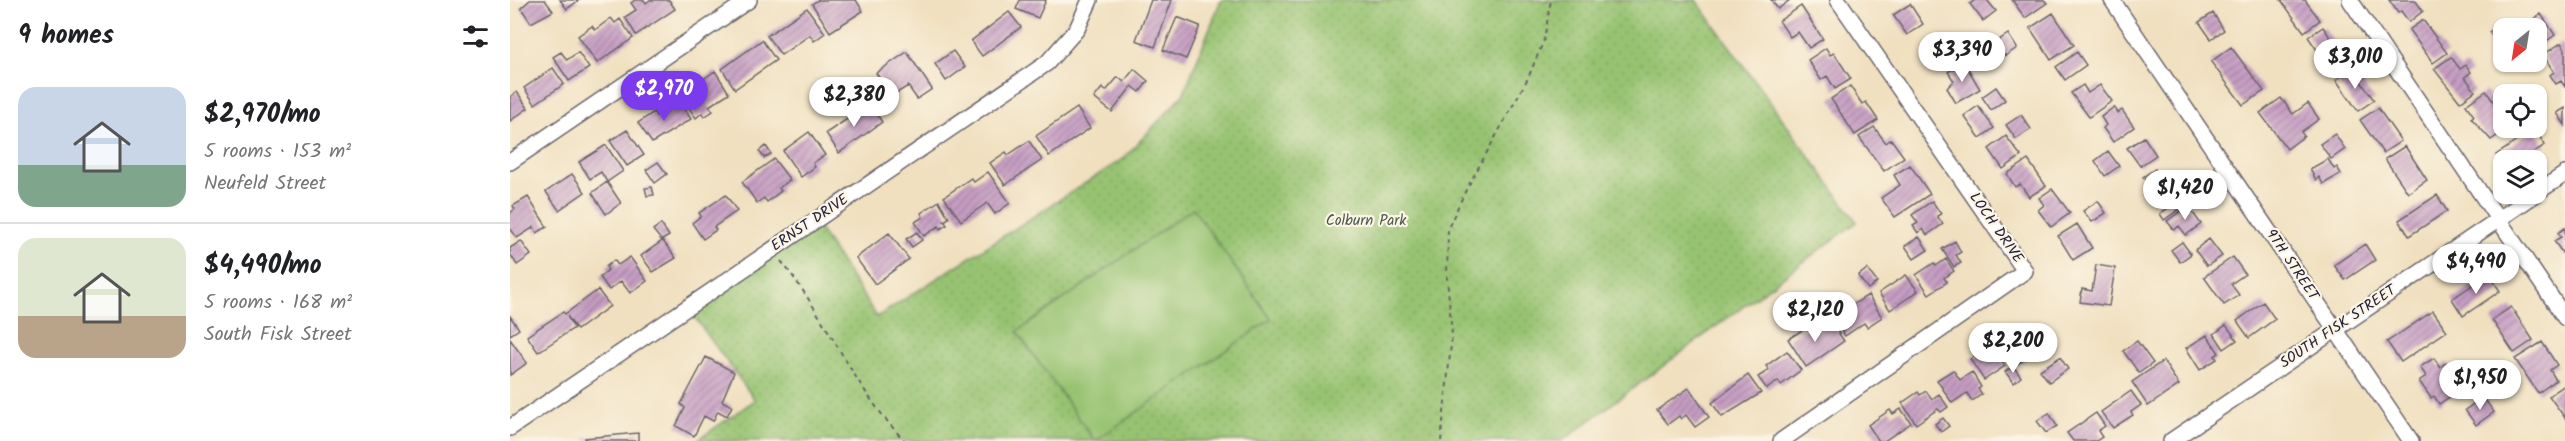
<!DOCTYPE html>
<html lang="en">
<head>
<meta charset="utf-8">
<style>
	:root { --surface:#fff; --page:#f2f2f2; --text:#202124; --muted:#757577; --line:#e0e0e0; --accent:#7c3aed }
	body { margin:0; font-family:Kalam,sans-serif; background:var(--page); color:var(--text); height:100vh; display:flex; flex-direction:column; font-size:22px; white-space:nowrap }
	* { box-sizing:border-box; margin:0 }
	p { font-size:20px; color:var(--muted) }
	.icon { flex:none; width:33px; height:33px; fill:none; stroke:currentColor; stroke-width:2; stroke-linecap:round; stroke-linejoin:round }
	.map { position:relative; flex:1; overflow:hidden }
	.sheet { display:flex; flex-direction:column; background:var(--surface); width:510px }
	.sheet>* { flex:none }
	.needle { width:39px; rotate:210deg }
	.controls { position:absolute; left:1983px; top:18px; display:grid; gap:12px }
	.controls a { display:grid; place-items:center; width:54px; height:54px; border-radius:12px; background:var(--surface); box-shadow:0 2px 4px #0004; font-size:30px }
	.price { position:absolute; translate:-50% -51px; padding:0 14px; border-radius:21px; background:#fff; color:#222; font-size:20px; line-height:39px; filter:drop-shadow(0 2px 3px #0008) }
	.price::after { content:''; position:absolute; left:50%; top:36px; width:18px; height:14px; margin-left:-9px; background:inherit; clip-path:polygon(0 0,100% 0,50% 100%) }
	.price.current { background:var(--accent); color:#fff }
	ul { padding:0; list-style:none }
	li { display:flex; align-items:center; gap:18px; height:150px; padding:0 18px }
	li+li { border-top:2px solid var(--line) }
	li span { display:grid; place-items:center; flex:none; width:168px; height:120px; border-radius:18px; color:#555 }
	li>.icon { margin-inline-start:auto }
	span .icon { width:72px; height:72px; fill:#fffc; stroke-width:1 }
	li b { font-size:26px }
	h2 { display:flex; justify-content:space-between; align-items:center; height:72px; padding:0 18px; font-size:26px }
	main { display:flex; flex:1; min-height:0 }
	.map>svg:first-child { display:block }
</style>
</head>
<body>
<main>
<section class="sheet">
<h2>9 homes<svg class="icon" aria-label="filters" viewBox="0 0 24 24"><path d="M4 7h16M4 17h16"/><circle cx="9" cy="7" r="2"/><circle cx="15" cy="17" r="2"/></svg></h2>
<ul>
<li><span style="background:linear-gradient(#c9d6e8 65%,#7fa58c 0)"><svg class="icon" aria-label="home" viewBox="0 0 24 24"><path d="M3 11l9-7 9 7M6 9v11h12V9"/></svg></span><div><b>$2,970/mo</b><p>5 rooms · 153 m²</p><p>Neufeld Street</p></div></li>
<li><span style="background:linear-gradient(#dfe7d0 65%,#b9a48a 0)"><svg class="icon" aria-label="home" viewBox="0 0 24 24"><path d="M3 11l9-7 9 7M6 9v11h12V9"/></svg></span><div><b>$4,490/mo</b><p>5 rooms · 168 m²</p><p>South Fisk Street</p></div></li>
</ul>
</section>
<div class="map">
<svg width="2055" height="441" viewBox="0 0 2055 441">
	<defs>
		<pattern id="park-dots" width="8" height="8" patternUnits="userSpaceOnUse" patternTransform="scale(1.5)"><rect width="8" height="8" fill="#97c371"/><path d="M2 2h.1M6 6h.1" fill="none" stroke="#82a763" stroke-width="1.8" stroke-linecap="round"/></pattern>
		<pattern id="building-hatch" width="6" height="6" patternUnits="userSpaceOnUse" patternTransform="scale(1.5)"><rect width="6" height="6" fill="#c69dc3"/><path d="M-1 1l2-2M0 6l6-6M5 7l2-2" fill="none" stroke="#a080a0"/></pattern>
	</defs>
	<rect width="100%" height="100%" fill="#fcf5e5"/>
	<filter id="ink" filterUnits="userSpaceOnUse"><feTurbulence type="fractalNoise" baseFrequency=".0167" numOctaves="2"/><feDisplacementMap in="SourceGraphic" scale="12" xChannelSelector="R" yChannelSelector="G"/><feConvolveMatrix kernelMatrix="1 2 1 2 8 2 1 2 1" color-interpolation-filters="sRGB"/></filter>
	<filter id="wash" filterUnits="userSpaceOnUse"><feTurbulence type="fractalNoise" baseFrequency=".008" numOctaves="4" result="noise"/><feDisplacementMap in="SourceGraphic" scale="24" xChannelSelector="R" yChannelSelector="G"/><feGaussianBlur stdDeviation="1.35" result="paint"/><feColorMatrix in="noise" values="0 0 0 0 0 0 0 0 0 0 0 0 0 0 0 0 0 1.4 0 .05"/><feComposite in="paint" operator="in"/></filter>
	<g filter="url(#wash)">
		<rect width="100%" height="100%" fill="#f0e0c0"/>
		<path fill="url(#park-dots)" stroke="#5c7256" stroke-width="1.5" d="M711 0H1186L1347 222 1052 441H186L245 400 177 307 304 221 367 317 613 159 673 95Z"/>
		<path fill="#97c371" stroke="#5c7256" stroke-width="1.5" d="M683 208 761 319 585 441 507 332Z"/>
		<g id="blocks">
			<path fill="url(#building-hatch)" d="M20 0H35L43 11 21 23 11 8Z
				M50 0H69L57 9Z
				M125 0H134L136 3 140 0H159L165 9 126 35 115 17 126 10 121 3Z
				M308 0H346L353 11 320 32 302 4Z
				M510 0H536L528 18 506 9Z
				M641 0H662L645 47 626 40Z
				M1261 0H1280L1268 9Z
				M1465 0H1477L1486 11 1473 21 1460 4Z
				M1502 0H1534L1537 3 1515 18Z
				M1771 0H1795L1810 20 1794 32Z
				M1879 0H1905L1913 11 1899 22 1891 11 1888 13Z
				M1400 4 1413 24 1397 35 1383 15Z
				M1291 6 1313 39 1299 48 1288 32 1280 37 1269 21Z
				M297 8 315 33 304 41 300 35 271 55 257 36Z
				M499 12 511 27 472 56 461 41Z
				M1543 13 1564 45 1541 60 1520 28Z
				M1703 13 1714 30 1701 39 1689 22Z
				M2031 14 2045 35 2028 47 2026 28 2013 27Z
				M667 17 690 26 676 59 653 50Z
				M101 18 105 23 110 19 123 38 87 63 68 36 82 26 85 30Z
				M1913 20 1937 53 1923 63 1899 30Z
				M1994 22 1999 28H1994V47L1991 49 1979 32Z
				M1813 27 1838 63 1823 73 1798 37Z
				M1498 34 1507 48 1495 56 1486 42Z
				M252 40 266 60 225 89 212 69Z
				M2051 43 2055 49V87L2051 81 2046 84 2040 75 2044 72 2033 55Z
				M1721 47 1754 91 1733 105 1701 62Z
				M1316 48 1320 55 1324 53 1341 79 1325 89 1317 76 1311 80 1298 60Z
				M443 51 455 67 436 81 425 64Z
				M51 52 57 60 68 52 79 68 59 81 43 57Z
				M397 52 422 89 407 99 398 86 382 96 366 73Z
				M1567 52 1576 65 1555 80 1546 67Z
				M1941 57 1950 69 1956 65 1961 72 1955 77 1965 91 1950 102 1924 69Z
				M1454 62 1470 89 1446 103 1437 88 1444 81 1438 72Z
				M43 68 54 84 25 104 14 88Z
				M624 69 638 81 630 92 622 86 602 112 584 98 592 88 596 91 608 77 614 82Z
				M1842 69 1864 100 1848 111 1826 80Z
				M205 71 219 93 199 106 203 111 194 117 192 113 186 118 170 95Z
				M1573 85 1578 93 1590 85 1602 101 1579 117 1561 93Z
				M1340 86 1352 104 1356 102 1368 120 1345 135 1321 99Z
				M1486 87 1495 100 1481 110 1472 97Z
				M1976 91 1987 107 1994 102V128H1998L1981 140 1961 118 1964 116 1956 105Z
				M7 92 18 108 0 121V97Z
				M1771 98 1783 114 1798 103 1809 119 1791 132 1794 136 1777 149 1750 113Z
				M168 100 181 119 142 143 128 123 144 112 146 116Z
				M360 104 372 122 329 153 316 133Z
				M1468 106 1484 128 1470 138 1454 116Z
				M1604 107 1608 113 1612 110 1624 127 1603 142 1593 128 1596 125 1591 117Z
				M567 108 580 128 539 156 526 136Z
				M1868 108 1891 141 1873 153 1850 120Z
				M2055 108V125L2047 113Z
				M1511 115 1521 129 1506 139 1496 125Z
				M1364 127 1376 143 1381 139 1394 157 1374 171 1349 137Z
				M2025 129 2035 145 2012 160H1994V166L1986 155Z
				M117 130 134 155 117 166 100 141Z
				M299 132 315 155 303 163 305 167 291 177 273 151Z
				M1825 134 1835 149 1821 159 1810 144Z
				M1496 136 1511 156 1493 169 1479 149Z
				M1634 137 1646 155 1630 166 1617 148Z
				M519 141 532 160 495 185 480 163 496 152 498 155Z
				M96 145 113 171 97 182 91 172 80 179 69 162Z
				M256 146 261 154 254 158 249 151Z
				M1895 146 1917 180 1898 193 1875 159Z
				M1598 151 1609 166 1595 176 1585 161Z
				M264 159 280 180 269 188 271 191 257 202 254 198 247 203 232 182Z
				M1818 159 1824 169 1827 167 1831 174 1813 184 1809 177 1806 180 1800 169Z
				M1518 160 1536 186 1519 197 1510 184 1505 187 1497 174Z
				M148 162 157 174 145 183 136 170Z
				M1400 165 1420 194 1385 217 1371 198 1390 185 1384 175Z
				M1645 169 1650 176 1656 172 1668 189 1654 198 1642 182 1638 184 1633 177Z
				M478 172 500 203 485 214 477 203 451 221 434 197 461 178 464 182Z
				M62 174 75 192 49 210 36 192Z
				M97 182 111 203 96 214 82 193Z
				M142 187 144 195 137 196 135 188Z
				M1542 189 1560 213 1541 227 1528 210 1534 205 1529 198Z
				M216 195 227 211 204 227 206 230 193 239 182 223 191 216 189 213Z
				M1927 195 1937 211 1899 236 1889 220Z
				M18 197 37 227 27 233 24 227 7 238 0 228V213L5 209 3 206Z
				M429 201 439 218 434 221 437 225 430 229 429 226 414 236 405 222 413 217 411 213Z
				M1422 201 1431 214 1427 216 1433 224 1417 235 1413 229 1408 233 1403 226 1408 223 1402 215Z
				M1588 201 1596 213 1582 222 1573 211Z
				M1666 202 1671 208 1654 220 1650 214Z
				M1678 206 1691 224 1676 235 1669 226 1664 230 1657 221Z
				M151 224 159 236 152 240 166 258 143 272 131 256 152 241 143 230Z
				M1567 224 1582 248 1563 260 1548 236Z
				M2055 228V257L2044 241 2051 237 2048 233Z
				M407 232 412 240 402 247 396 239Z
				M379 233 399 259 365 284 346 258Z
				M1409 237 1418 250 1404 259 1395 246Z
				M1699 239 1712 256 1697 266 1685 250Z
				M11 241 21 255 7 265 0 254V248Z
				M1445 241 1451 252 1446 255 1451 263 1444 267 1432 249Z
				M1672 242 1681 254 1670 262 1661 250Z
				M1855 244 1865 260 1835 280 1824 265Z
				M120 257 137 281 120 293 111 281 99 290 90 277 98 270 96 267 104 260 108 265Z
				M1723 257 1735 274 1721 284 1729 295 1714 305 1694 277Z
				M1436 259 1444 271 1434 278 1437 282 1419 294 1406 275 1424 263 1426 266Z
				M1586 265 1605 268 1599 306 1570 302 1572 289 1582 291Z
				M1357 269 1367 282 1358 289 1348 276Z
				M1979 274 1990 291 1953 316 1942 299Z
				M1396 275 1408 291 1380 310 1369 293Z
				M88 290 100 306 67 330 57 316 64 328 28 352 17 336 53 312 55 314Z
				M1358 295 1372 317 1357 327 1354 323 1335 336 1322 318Z
				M1753 302 1765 319 1739 338 1727 321Z
				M2001 307 2023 340 2004 353 1982 320Z
				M1923 311 1937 331 1891 362 1877 342Z
				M0 316 9 329 0 335Z
				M1321 322 1334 341 1296 367 1278 339 1297 327 1303 335Z
				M1512 323 1529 351 1507 364 1490 336Z
				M1716 325 1727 340 1714 349 1704 334Z
				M1697 335 1709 353 1705 356 1707 359 1690 370 1676 348Z
				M0 339 17 363 0 375Z
				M1627 341 1643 363 1629 373 1613 351Z
				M2032 342 2047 365 2040 370 2046 380 2028 393 2005 359Z
				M1483 348 1495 366 1474 380 1460 359Z
				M1277 351 1291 370 1271 385 1268 381 1257 389 1248 377 1259 370 1256 366Z
				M196 357 224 372 212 401 222 406 217 416 208 411 203 421 194 416 184 436 166 426 175 408 171 404Z
				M1550 357 1558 369 1539 382 1530 370Z
				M1924 358 1930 367 1937 362 1943 371 1935 377 1944 394 1929 404 1924 396 1921 398 1909 381 1916 376 1910 367Z
				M1653 361 1669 385 1638 406 1622 382Z
				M1503 366 1511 377 1504 383 1495 372Z
				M1443 370 1450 380 1462 372 1471 387 1468 389 1472 394 1462 401 1457 393 1442 403 1427 380Z
				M1238 375 1251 393 1212 417 1202 403Z
				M1975 379 1983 391 1968 398 1962 389Z
				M2055 385V418L2039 396Z
				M1179 388 1199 417 1185 427 1176 415 1171 419 1169 416 1158 424 1147 410Z
				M1416 391 1422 399 1429 394 1438 407 1431 412 1428 409 1406 424 1392 403 1408 392 1410 395Z
				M1621 391 1631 405 1621 412 1623 415 1603 428 1591 412Z
				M1973 397 1984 412 1966 425 1955 410Z
				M1391 409 1401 423 1374 441H1369L1358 425 1380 410 1383 414Z
				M1539 413 1547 426 1536 433 1527 421Z
				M1586 413 1595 426 1588 431 1592 437 1586 441H1563L1557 433Z
				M1433 418 1439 426 1431 432 1425 424Z
				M128 433V441H75V438Z"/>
		</g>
	</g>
	<g filter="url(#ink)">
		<use href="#blocks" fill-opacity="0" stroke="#6a646a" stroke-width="1.5"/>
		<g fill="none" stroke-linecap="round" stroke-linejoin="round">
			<defs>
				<path id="minor" d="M1602 0 1901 441
					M1840 0 2055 318
					M0 162 239 0
					M2026 193 2055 174
					M0 428 537 63 567 29 580 0
					M1271 441 1515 271 1328 0
					M1661 441 2026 194"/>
			</defs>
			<use href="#minor" stroke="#6a646a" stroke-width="18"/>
			<path stroke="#6a646a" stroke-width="2" stroke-dasharray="4.5 4.5" stroke-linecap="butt" d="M271 261C317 317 343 388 395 441
				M931 441 942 335 937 277 938 228 956 190 1018 78 1034 40 1041 0"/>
			<use href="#minor" stroke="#fff" stroke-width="15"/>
		</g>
	</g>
	<g text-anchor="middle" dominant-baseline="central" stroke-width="4.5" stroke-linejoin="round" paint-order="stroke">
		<g font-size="15" fill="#4b5a4e" stroke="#fcf5e5">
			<text x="856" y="221">Colburn Park</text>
		</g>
		<g font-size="15" fill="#22223b" stroke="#fcf5e5">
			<text transform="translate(300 223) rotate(-34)">ERNST DRIVE</text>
			<text transform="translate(1486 228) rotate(55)">LOCH DRIVE</text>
			<text transform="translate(1782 265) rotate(56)">9TH STREET</text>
			<text transform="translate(1828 327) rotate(-34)">SOUTH FISK STREET</text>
		</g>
	</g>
</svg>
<div class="controls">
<a><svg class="needle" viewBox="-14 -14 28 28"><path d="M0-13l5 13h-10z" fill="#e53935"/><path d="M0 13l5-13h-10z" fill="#757577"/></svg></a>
<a><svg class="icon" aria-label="locate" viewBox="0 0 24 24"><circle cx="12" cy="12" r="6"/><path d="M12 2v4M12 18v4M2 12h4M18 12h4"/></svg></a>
<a><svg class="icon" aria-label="layers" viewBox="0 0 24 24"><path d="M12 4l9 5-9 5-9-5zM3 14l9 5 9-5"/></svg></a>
</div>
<b class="price" style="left:1452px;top:83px">$3,390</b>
<b class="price" style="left:1845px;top:90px">$3,010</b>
<b class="price current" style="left:154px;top:122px">$2,970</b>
<b class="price" style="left:344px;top:128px">$2,380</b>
<b class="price" style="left:1675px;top:221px">$1,420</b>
<b class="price" style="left:1966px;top:295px">$4,490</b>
<b class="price" style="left:1305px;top:343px">$2,120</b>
<b class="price" style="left:1503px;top:374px">$2,200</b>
<b class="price" style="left:1970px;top:411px">$1,950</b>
</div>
</main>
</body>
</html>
